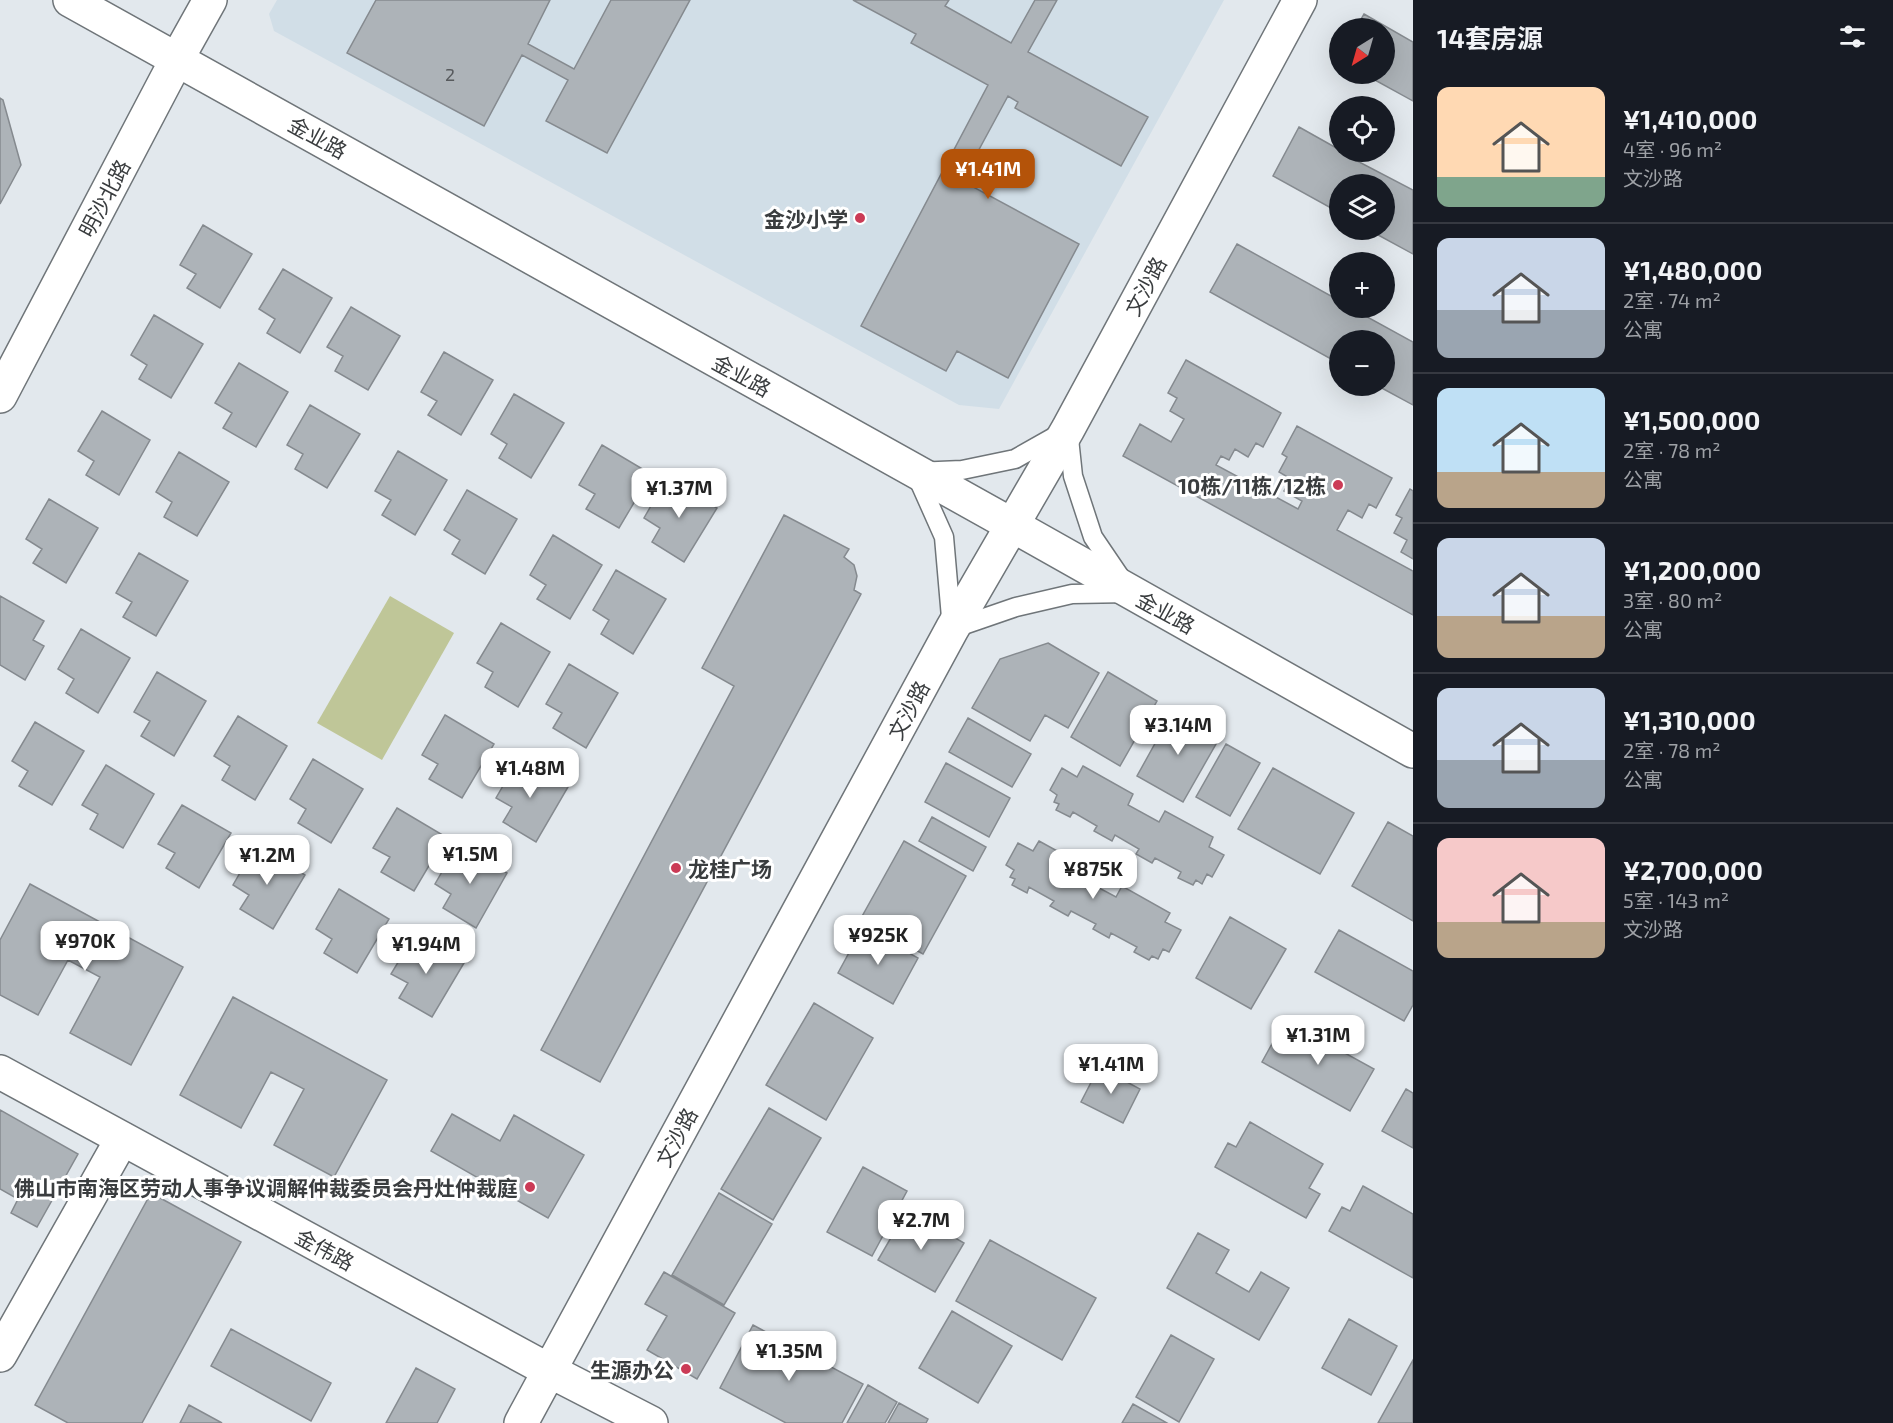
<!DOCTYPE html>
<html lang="zh">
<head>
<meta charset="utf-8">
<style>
	:root { --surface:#171b24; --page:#242831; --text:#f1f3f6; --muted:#9ea1a6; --line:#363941; --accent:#b45309 }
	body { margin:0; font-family:"Exo 2","Noto Sans SC",sans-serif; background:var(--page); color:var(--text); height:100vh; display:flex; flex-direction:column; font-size:22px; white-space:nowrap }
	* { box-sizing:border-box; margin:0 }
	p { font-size:20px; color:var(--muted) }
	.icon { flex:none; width:33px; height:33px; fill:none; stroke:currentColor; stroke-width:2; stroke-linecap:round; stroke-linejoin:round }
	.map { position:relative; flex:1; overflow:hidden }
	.drawer { display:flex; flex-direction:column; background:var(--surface); width:480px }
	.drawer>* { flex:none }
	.needle { width:39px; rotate:217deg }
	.controls { position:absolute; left:1329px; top:18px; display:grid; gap:12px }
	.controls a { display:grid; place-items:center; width:66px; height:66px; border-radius:50%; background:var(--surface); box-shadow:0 6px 24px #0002; font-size:30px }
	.price { position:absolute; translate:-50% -51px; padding:0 14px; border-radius:12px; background:#fff; color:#222; font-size:20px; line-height:39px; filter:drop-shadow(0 2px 3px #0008) }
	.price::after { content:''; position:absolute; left:50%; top:36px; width:18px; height:14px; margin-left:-9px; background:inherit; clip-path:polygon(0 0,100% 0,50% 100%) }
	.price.selected { background:var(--accent); color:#fff }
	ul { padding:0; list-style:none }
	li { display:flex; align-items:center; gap:18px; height:150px; padding:0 24px }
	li+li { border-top:2px solid var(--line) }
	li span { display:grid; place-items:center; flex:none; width:168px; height:120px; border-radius:12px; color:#555 }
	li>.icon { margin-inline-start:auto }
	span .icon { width:72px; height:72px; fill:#fffc; stroke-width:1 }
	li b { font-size:26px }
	h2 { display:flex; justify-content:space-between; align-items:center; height:72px; padding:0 24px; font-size:26px }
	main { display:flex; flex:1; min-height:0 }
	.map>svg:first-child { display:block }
</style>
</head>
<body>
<main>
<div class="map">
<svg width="1413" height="1423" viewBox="0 0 1413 1423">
	<rect width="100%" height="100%" fill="#e2e8ed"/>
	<path fill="#d1dee7" d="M277 0H1224L999 409 959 405 274 31 269 14Z"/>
	<path fill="#bfc698" d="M390 596 454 633 382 760 317 723Z"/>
	<path fill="#adb3b8" stroke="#858a8f" stroke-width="1.5" d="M376 0H550L528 44 574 69 611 0H690L607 153 546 121 568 80 522 55 484 126 347 53Z
		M853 0H949L945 6 1011 43 1035 0H1057L1028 52 1148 117 1121 166 1015 108 1018 102 1008 96 962 181 1079 244 1008 378 957 351 946 371 861 326 988 85 911 43 916 34Z
		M1364 14 1413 42V101L1364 74H1384V28H1356Z
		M0 98 3 100 21 165 0 204Z
		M1299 127 1340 150V152L1413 190V254L1369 230H1384V184H1340V213L1273 176Z
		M203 225 252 254 220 308 187 288 196 274 180 265Z
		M1237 244 1340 301V308H1351L1413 342V405L1378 386H1384V340H1340V364L1210 292Z
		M283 269 332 298 300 353 267 333 275 319 259 309Z
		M351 307 400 336 368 390 335 371 343 356 327 347Z
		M154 315 203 344 171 398 139 379 147 365 131 355Z
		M444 352 493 380 461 435 428 415 437 401 421 392Z
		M1186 360 1281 413 1263 447 1256 443 1248 457 1235 449 1229 460 1221 456 1216 465 1298 509 1302 501 1284 491 1291 479 1279 472 1287 457 1282 454 1297 426 1392 478 1376 508 1369 504 1362 518 1348 510 1337 530 1413 571V615L1123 456 1140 424 1171 442 1184 419 1170 411 1177 398 1168 393Z
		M239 363 288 392 256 447 223 428 232 413 215 403Z
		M514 394 564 423 531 478 499 458 507 444 491 434Z
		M310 405 360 434 327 488 295 469 303 454 287 445Z
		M102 411 150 440 119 495 86 475 94 461 78 451Z
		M602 445 651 474 619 528 586 509 595 494 579 485Z
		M398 451 447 480 415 535 382 515 391 500 375 491Z
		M179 452 229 482 197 536 164 517 172 502 156 492Z
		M667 478 717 508 684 562 652 542 660 528 644 518Z
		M1410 489 1413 491V559L1401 552 1407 540 1394 533 1402 518 1396 515Z
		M467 490 517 519 485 574 452 554 460 540 444 530Z
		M49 499 98 528 66 583 33 563 42 549 26 539Z
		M784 515 849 549 844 557 854 565 857 576 854 590 861 594 600 1082 541 1050 734 686 702 668Z
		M553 535 602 565 570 619 537 599 546 585 530 575Z
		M139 553 188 581 156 636 123 617 132 602 116 593Z
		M616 570 666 599 633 654 601 634 609 620 593 610Z
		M0 596 44 621 33 640 44 646 25 680 0 665Z
		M501 623 550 652 518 707 485 687 493 672 477 663Z
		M81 629 130 658 98 713 66 693 74 679 58 669Z
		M1048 643 1099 673 1068 728 1045 715 1030 741 972 708 1000 659Z
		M569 664 618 693 586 748 553 728 562 713 546 704Z
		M157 672 206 701 174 756 141 736 150 721 134 712Z
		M1108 672 1157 701 1120 766 1071 737Z
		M1173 711 1220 737 1183 802 1137 776Z
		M445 715 494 744 462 798 429 779 438 764 422 755Z
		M238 716 287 746 255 800 222 780 230 766 214 756Z
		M968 718 1031 754 1012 787 949 752Z
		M35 722 84 751 52 805 19 786 28 771 12 761Z
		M1226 744 1260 763 1230 816 1196 797Z
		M519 758 568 787 536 842 503 822 512 807 496 798Z
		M313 759 363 789 331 843 298 823 306 809 290 799Z
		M946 763 1010 798 989 837 925 802Z
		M106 765 154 794 123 848 90 829 98 814 82 805Z
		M1083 766 1133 794 1128 805 1159 822 1165 811 1213 837 1209 847 1224 855 1212 877 1207 874 1202 884 1196 880 1193 885 1178 878 1181 872 1155 858 1152 863 1136 854 1139 849 1115 835 1112 841 1094 831 1097 826 1073 812 1070 817 1056 810 1059 804 1054 802 1057 795 1050 790 1062 768 1077 777Z
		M1273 768 1354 813 1320 874 1238 829Z
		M182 805 231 833 199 888 166 868 175 853 158 844Z
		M397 808 446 837 414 891 381 872 390 857 373 848Z
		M932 817 986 847 973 871 919 841Z
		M1388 822 1413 836V921L1352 886Z
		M904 841 966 876 923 954 860 920Z
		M1039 841 1090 869 1084 880 1116 897 1122 886 1170 913 1165 922 1181 930 1169 952 1163 949 1158 959 1152 956 1149 960 1134 952 1137 947 1111 933 1109 938 1093 929 1096 924 1071 911 1068 916 1050 906 1054 901 1029 887 1027 893 1012 885 1015 879 1010 877 1014 870 1006 865 1018 843 1033 851Z
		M458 844 507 873 476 928 443 908 451 894 435 884Z
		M256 845 305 875 273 929 240 909 249 895 233 885Z
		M30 884 183 967 131 1065 70 1033 100 977 68 960 38 1015 0 995V940Z
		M339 889 389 919 357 973 324 953 332 939 316 929Z
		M1230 917 1286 949 1251 1009 1196 978Z
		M863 927 918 958 893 1004 838 973Z
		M1339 930 1413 971V1005L1404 1021 1315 972Z
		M415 934 464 963 432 1017 399 998 408 983 391 974Z
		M233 997 387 1080 334 1177 274 1145 304 1089 271 1072 241 1128 180 1095Z
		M814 1003 873 1038 826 1120 766 1085Z
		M1285 1020 1374 1069 1350 1111 1262 1062Z
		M1099 1067 1140 1089 1123 1123 1081 1102Z
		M1406 1089 1413 1093V1148L1382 1131Z
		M769 1108 821 1138 773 1220 721 1189Z
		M0 1110 78 1154 37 1227 11 1213 18 1199 0 1189Z
		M452 1114 500 1141 514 1115 584 1155 548 1218 431 1151Z
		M1250 1122 1323 1164 1309 1188 1320 1194 1306 1218 1215 1167 1228 1143 1236 1147Z
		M863 1167 907 1191 872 1256 827 1232Z
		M1363 1186 1413 1214V1278L1329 1231 1342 1207 1350 1211Z
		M151 1193 241 1242 142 1423H68L35 1405Z
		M719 1193 772 1224 724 1305 672 1275Z
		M907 1210 964 1243 935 1292 878 1260Z
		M1198 1233 1229 1250 1216 1273 1249 1292 1261 1272 1289 1288 1259 1340 1167 1288Z
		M990 1240 1096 1298 1062 1360 956 1301Z
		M664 1272 735 1313 697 1379 647 1350 667 1316 645 1304Z
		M952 1311 1012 1346 978 1403 919 1368Z
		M1349 1319 1397 1346 1371 1395 1322 1368Z
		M753 1325 863 1384 842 1423H786L720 1388Z
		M231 1329 331 1383 311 1421 211 1366Z
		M1171 1335 1214 1359 1179 1422 1136 1397Z
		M1413 1360V1423H1378Z
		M416 1368 455 1389 437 1423H386Z
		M868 1385 897 1402 885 1423H847Z
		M899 1403 928 1419 926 1423H888Z
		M1133 1404 1167 1423H1122Z
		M189 1405 222 1423H180Z"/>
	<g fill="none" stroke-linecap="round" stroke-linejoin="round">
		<defs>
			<path id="service" d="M1068 429 1073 476 1093 537 1131 593 1072 594 1016 607 952 629 944 537 915 472 962 470 1015 459Z"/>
			<path id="minor" d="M0 1355 122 1139"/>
			<path id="tertiary" d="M70 0 1012 525 1413 751
				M0 396 177 59 210 0
				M0 1072 550 1371 651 1423
				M521 1423 952 629 1068 429 1300 0"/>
		</defs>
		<use href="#service" stroke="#6f7579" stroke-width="21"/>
		<use href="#minor" stroke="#6f7579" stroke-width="36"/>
		<use href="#tertiary" stroke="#6f7579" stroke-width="36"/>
		<use href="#service" stroke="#fff" stroke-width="18"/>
		<use href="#minor" stroke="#fff" stroke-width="33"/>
		<use href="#tertiary" stroke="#fff" stroke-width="33"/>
	</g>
	<g fill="#cb3b56" stroke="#fff" stroke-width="2">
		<circle cx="860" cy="218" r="6"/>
		<circle cx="1338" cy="485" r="6"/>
		<circle cx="676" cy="868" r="6"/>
		<circle cx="530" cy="1187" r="6"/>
		<circle cx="686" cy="1369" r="6"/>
	</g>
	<g text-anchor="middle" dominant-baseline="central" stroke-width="6" stroke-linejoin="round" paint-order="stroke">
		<g font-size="18" fill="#575a5d">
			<text x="450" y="74">2</text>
		</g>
		<g font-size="21" fill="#3a3d3f" stroke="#fff">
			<text transform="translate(318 137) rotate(29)">金业路</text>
			<text transform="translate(104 198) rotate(-62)">明沙北路</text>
			<text transform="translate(1145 286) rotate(-62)">文沙路</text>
			<text transform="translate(742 375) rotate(29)">金业路</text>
			<text transform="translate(1166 612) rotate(29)">金业路</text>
			<text transform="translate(908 710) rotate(-62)">文沙路</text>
			<text transform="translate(676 1137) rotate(-62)">文沙路</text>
			<text transform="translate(325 1249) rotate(28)">金伟路</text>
		</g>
		<g font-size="21" font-weight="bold" fill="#3a3d3f" stroke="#fff" text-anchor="end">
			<text x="848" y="218">金沙小学</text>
			<text x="1326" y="485">10栋/11栋/12栋</text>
			<text x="688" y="868" text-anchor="start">龙桂广场</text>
			<text x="518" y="1187">佛山市南海区劳动人事争议调解仲裁委员会丹灶仲裁庭</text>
			<text x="674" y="1369">生源办公</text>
		</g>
	</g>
</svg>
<div class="controls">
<a><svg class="needle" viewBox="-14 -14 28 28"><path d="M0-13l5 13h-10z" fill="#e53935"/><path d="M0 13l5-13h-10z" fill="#9ea1a6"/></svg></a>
<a><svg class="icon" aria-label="locate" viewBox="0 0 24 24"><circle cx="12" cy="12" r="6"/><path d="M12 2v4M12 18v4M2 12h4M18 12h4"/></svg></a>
<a><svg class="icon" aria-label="layers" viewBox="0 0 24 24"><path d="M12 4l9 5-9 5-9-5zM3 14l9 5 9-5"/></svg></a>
<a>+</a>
<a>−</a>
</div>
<b class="price selected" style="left:988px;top:200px">¥1.41M</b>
<b class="price" style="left:679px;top:519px">¥1.37M</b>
<b class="price" style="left:1178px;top:756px">¥3.14M</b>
<b class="price" style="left:530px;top:799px">¥1.48M</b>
<b class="price" style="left:470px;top:885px">¥1.5M</b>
<b class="price" style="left:267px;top:886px">¥1.2M</b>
<b class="price" style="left:1093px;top:900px">¥875K</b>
<b class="price" style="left:878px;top:966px">¥925K</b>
<b class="price" style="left:85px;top:972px">¥970K</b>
<b class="price" style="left:426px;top:975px">¥1.94M</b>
<b class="price" style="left:1318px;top:1066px">¥1.31M</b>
<b class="price" style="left:1111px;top:1095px">¥1.41M</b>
<b class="price" style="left:921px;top:1251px">¥2.7M</b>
<b class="price" style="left:789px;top:1382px">¥1.35M</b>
</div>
<section class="drawer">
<h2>14套房源<svg class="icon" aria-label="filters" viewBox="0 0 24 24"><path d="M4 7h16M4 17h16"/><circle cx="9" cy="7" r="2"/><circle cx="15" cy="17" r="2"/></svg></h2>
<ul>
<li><span style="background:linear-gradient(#ffd9b3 75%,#7fa58c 0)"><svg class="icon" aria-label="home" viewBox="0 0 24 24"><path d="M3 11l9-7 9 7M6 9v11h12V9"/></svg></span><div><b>¥1,410,000</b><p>4室 · 96 m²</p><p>文沙路</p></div></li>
<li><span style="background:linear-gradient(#c9d6e8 60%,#9aa5b1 0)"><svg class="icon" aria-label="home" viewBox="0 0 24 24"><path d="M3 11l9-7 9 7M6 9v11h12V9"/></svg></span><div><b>¥1,480,000</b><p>2室 · 74 m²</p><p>公寓</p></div></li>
<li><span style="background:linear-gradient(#bfe0f5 70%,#b9a48a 0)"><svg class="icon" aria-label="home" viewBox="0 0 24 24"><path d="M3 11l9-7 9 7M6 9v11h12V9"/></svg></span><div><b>¥1,500,000</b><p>2室 · 78 m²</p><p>公寓</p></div></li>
<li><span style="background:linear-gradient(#c9d6e8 65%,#b9a48a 0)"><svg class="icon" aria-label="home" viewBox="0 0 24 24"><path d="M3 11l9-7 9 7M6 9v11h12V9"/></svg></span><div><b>¥1,200,000</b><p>3室 · 80 m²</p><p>公寓</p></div></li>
<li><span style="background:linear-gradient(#c9d6e8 60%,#9aa5b1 0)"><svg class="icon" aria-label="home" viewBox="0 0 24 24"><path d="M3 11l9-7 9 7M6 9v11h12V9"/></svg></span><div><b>¥1,310,000</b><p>2室 · 78 m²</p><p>公寓</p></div></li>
<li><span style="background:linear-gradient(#f6c9c9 70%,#b9a48a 0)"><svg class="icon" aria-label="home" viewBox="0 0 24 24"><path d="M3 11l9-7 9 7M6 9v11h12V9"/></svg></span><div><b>¥2,700,000</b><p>5室 · 143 m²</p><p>文沙路</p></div></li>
</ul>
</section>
</main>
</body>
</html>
